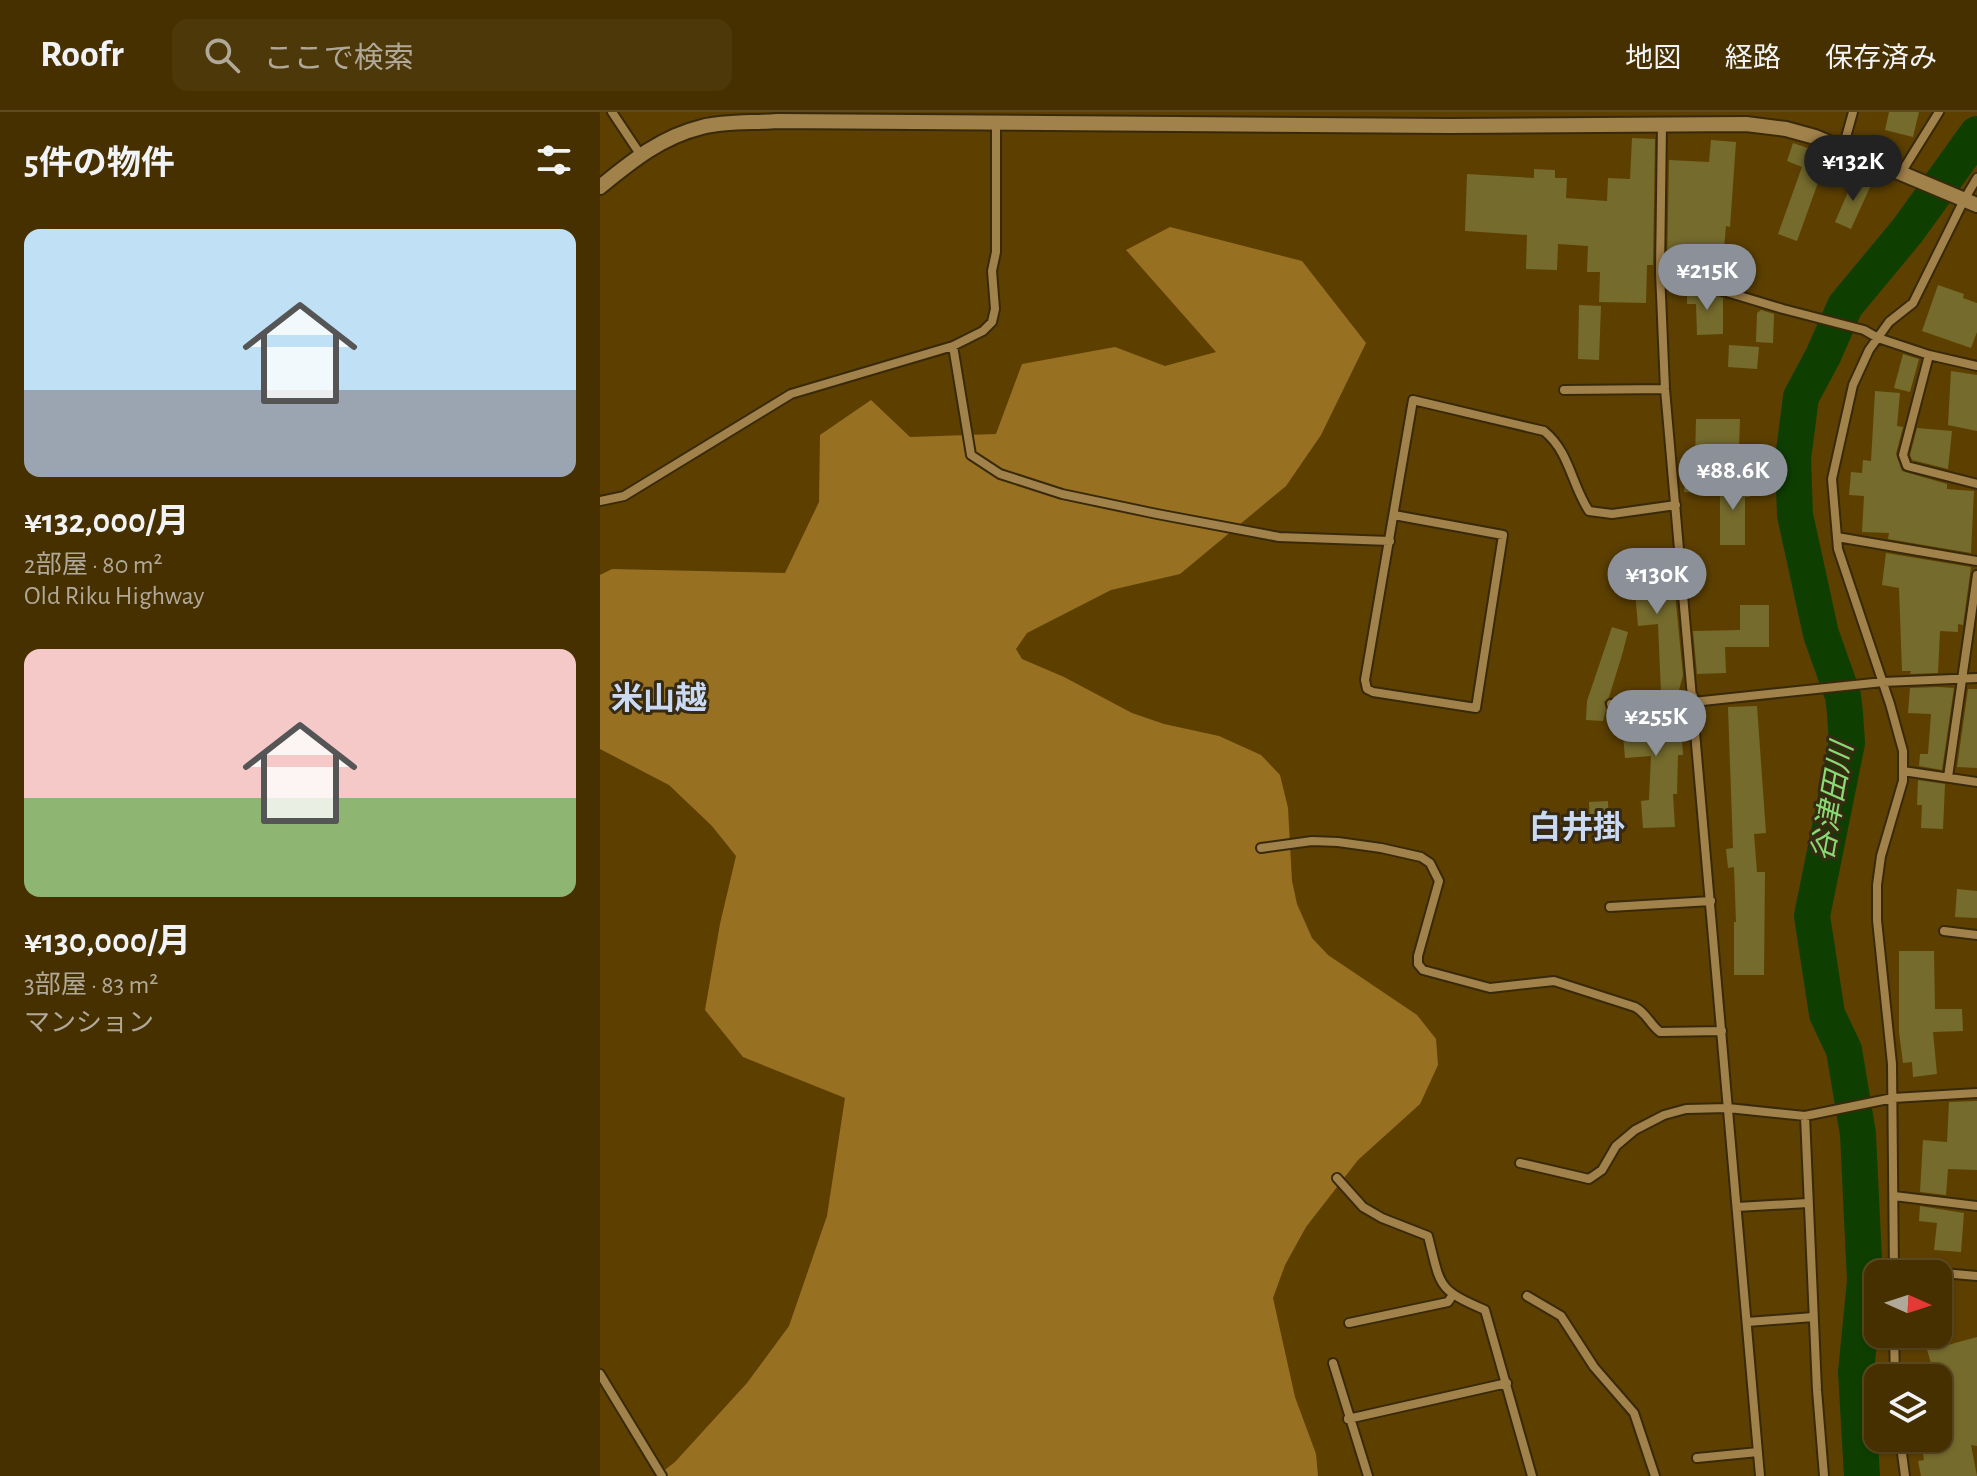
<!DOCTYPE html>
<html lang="ja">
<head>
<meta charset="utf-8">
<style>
	:root { --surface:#463000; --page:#4d380a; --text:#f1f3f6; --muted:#b0a999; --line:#5e4b22; --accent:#8c9099 }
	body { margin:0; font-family:"Alegreya Sans","Noto Sans JP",sans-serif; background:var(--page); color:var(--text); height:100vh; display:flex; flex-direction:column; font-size:30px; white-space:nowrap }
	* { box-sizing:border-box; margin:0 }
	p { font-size:26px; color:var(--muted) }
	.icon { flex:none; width:44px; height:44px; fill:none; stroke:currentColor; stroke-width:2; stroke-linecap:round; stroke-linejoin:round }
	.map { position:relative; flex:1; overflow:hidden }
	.sheet { display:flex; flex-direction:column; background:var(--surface); width:600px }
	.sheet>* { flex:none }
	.needle { width:52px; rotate:93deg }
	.tools { position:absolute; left:1264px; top:1148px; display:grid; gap:16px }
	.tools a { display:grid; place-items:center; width:88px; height:88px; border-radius:16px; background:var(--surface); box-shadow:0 2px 6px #0004,0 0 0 2px var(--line); font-size:40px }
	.price { position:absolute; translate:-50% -68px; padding:0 18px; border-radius:28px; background:var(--accent); color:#fff; font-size:26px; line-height:52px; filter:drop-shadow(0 2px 4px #0008) }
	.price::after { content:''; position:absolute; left:50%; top:48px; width:24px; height:18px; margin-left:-12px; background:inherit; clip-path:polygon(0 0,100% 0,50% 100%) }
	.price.selected { background:#222; color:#fff }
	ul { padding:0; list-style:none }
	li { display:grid; align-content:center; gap:16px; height:424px; padding:0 24px }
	li span { display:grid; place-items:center; height:248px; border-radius:16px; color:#555 }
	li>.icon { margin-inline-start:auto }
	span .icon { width:144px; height:144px; fill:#fffc; stroke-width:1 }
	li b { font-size:34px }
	h2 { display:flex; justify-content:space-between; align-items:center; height:96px; padding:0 24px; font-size:34px }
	header { display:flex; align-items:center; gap:48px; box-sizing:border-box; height:112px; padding:0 40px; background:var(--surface); border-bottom:2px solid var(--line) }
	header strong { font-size:38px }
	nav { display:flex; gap:44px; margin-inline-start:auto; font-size:28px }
	.search { width:560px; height:72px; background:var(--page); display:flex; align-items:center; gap:20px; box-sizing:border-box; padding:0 28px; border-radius:16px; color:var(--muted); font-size:30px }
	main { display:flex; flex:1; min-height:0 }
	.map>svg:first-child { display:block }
</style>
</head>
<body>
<header>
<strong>Roofr</strong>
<div class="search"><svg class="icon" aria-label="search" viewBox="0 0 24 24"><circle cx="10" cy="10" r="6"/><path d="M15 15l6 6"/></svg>ここで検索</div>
<nav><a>地図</a><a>経路</a><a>保存済み</a></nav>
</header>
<main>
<section class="sheet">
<h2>5件の物件<svg class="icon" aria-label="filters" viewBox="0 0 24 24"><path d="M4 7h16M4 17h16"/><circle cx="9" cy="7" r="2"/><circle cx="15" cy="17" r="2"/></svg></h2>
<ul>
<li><span style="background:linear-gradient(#bfe0f5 65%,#9aa5b1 0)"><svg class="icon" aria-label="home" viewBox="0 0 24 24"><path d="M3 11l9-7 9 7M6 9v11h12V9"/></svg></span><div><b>¥132,000/月</b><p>2部屋 · 80 m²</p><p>Old Riku Highway</p></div></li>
<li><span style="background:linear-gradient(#f6c9c9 60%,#8fb573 0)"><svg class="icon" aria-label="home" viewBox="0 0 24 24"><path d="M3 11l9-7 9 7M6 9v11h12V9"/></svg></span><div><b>¥130,000/月</b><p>3部屋 · 83 m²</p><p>マンション</p></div></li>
</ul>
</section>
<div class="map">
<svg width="1377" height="1364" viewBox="0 0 1377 1364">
	<rect width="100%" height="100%" fill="#5d4000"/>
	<path fill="#987022" d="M570 115 702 149 766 231 721 323 686 374 580 462 511 478 427 521 416 537 422 547 464 565 532 601 564 612 619 624 661 643 680 663 688 696 692 769 697 792 712 826 728 843 817 903 836 927 838 953 820 992 758 1048 706 1115 685 1153 673 1186 695 1285 716 1342 718 1364H57L75 1350 147 1271 189 1214 227 1104 245 986 143 945 105 898 120 812 136 744 112 714 69 673 0 637V463L12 457 185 461 219 390 220 323 271 288 310 325 396 322 422 252 515 235 565 254 616 240 526 138Z"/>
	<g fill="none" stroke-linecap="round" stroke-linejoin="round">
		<path stroke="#0e3f00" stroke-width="36" d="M1262 1364 1256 1260 1265 1169 1258 1022 1244 938 1227 902 1212 804 1247 631 1245 601 1243 584 1221 522 1195 403 1193 347 1201 285 1223 244 1245 194 1308 118 1377 22"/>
	</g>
	<path fill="#756b2d" d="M1289 0H1319L1313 25 1285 18Z
		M1032 26 1055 27 1053 153H1047L1046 191 999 190 1000 160H987L988 134 958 132 957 158 926 157 927 123 865 119 867 62 934 66V57L955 58V66H967L966 86 1007 89 1008 66 1030 67Z
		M1111 28 1136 30 1130 115 1126 114 1121 171 1088 161V155L1067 154 1069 48 1109 50Z
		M1193 31 1228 43 1197 129 1178 122 1202 55 1187 49Z
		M1254 66 1271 73 1251 117 1235 110Z
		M1338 173 1364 182 1363 186 1377 191V220L1371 236 1322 219Z
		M1087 175 1123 186V222L1097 223 1096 192H1087Z
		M979 193 1001 194 999 248 978 247Z
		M1161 198 1174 202 1173 231 1156 230 1157 201Z
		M1129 233 1159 235 1157 257 1128 255Z
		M1303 242 1319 247 1310 280 1294 276Z
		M1351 259 1377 263V319L1348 313Z
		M1275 279 1300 281 1297 314 1303 315 1296 342 1302 359 1347 372V377L1374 379 1371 441 1288 427 1289 421 1262 420 1264 384 1249 383 1251 360 1262 361 1263 348 1271 349Z
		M1096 307H1140L1139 336H1110L1108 381 1084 380 1086 347H1095Z
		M1317 316 1352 319 1348 357 1312 348 1310 343Z
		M1120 369H1150V385H1145V433H1120Z
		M1286 441 1371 455 1363 513 1358 512V520L1340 519 1338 561 1310 562 1311 559H1302L1299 476 1282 473Z
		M1021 445H1058V483L1075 482 1083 563 1079 578 1061 580 1058 512 1038 514 1034 468H1021Z
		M1140 493H1169V535H1125L1126 561 1097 562 1093 519 1140 518Z
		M1012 515 1028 520 1022 543 1009 585 1004 590 1006 597 1003 609 986 608 987 589Z
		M1338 575 1354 576 1342 658 1319 654 1320 642H1328L1331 602 1308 601 1310 576Z
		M1368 577H1377V656L1357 655Z
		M1080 592 1083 643H1078L1077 682H1073L1075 715 1043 716 1041 689 1049 688 1051 644 1025 646 1021 600Z
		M1157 594 1166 721 1154 722 1157 760H1165L1164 863H1134V810H1136L1134 755 1128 756 1126 737 1133 736 1128 595Z
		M1318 668 1345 672 1343 717 1321 716 1322 693H1317Z
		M1008 689 1009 717 990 718 989 690Z
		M1357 777 1377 779V806L1355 805Z
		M1299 839H1334L1335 897H1362L1363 919 1333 920 1337 962 1313 965 1312 950 1303 951 1299 920Z
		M1377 989V1058L1348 1057 1346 1083 1320 1080 1323 1028 1347 1030 1349 990Z
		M1320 1094 1364 1101 1361 1140 1334 1138 1337 1111 1319 1109Z
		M1340 1219 1344 1234 1377 1225V1334L1371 1333 1377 1364H1321L1318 1349 1324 1348 1320 1326H1338V1256L1333 1258 1323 1224 1338 1222Z"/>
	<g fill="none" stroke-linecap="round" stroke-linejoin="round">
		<defs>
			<path id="minor" d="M12 0 40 42
				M1062 12 1060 160 1065 277 1160 1364
				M1243 36 1253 0
				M1301 61 1339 0
				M1060 160 1183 197 1264 218 1278 226 1329 243 1377 254
				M353 234 371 343 400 362 462 382 557 402 679 425 790 429
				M1329 243 1303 343 1307 354 1377 372
				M964 278 1065 277
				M0 389 24 384 191 282 353 234 383 219 392 210 395 197 392 159 396 140V10
				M794 403 903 423 876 596 773 580 767 577 765 568 813 288 944 319C970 340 971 372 989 399L1012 402 1076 393
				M1237 425 1377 449
				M1093 590 1283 570 1377 566
				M1011 592 1093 584
				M1303 659 1377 670
				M1348 665 1377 463
				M661 736 712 729 738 730 781 736 821 745 830 751 839 769 818 844V852L823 858 890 876 954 869 1035 895C1047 901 1050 913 1060 920L1122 919
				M1010 795 1111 789
				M1344 819 1377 823
				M1205 1004 1217 1278 1224 1364
				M920 1051 989 1067 1002 1058 1016 1034 1035 1018 1064 1003 1086 997 1128 996 1205 1004 1293 986 1377 981
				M737 1066 763 1095 782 1106 828 1124C841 1174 836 1177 885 1198L932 1364
				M1294 1084 1377 1094
				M1137 1095 1208 1091
				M1331 1160 1377 1164
				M1294 1162 1292 952 1277 808V773L1281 744 1303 669V639L1290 592 1238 437 1232 367 1253 273 1269 238 1289 210 1313 191 1364 88 1377 66
				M927 1184 961 1204 994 1255 1034 1301 1055 1364
				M1147 1210 1213 1205
				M749 1211 848 1190 852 1184
				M1294 1222 1295 1266
				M733 1251 768 1364
				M0 1262 62 1364
				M748 1307 907 1271
				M1300 1326 1305 1364
				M1097 1346 1158 1340"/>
			<path id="tertiary" d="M0 75C32 49 61 25 102 15 125 9 153 11 177 9L851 14 1146 12 1186 17 1215 25 1377 93"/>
		</defs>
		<use href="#minor" stroke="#39290b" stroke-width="12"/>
		<use href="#tertiary" stroke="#39290b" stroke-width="18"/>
		<use href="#minor" stroke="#a2824b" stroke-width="8"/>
		<use href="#tertiary" stroke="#a2824b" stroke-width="14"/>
	</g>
	<g text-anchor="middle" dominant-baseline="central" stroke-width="6" stroke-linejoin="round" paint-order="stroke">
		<g font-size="30" font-style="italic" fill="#88db74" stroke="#372a13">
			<text transform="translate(1233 690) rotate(-80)">谷津田川</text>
		</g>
		<g font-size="32" font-weight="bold" fill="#cadaf4" stroke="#372a13">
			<text x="59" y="587">米山越</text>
			<text x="977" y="716">白井掛</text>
		</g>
	</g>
</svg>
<div class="tools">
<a><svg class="needle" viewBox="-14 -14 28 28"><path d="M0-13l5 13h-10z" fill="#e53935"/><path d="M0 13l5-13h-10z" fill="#b0a999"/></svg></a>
<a><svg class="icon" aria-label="layers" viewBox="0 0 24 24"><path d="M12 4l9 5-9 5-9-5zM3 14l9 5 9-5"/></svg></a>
</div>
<b class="price selected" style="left:1253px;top:91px">¥132K</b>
<b class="price" style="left:1107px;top:200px">¥215K</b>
<b class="price" style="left:1133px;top:400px">¥88.6K</b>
<b class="price" style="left:1057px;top:504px">¥130K</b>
<b class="price" style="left:1056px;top:646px">¥255K</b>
</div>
</main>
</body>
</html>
